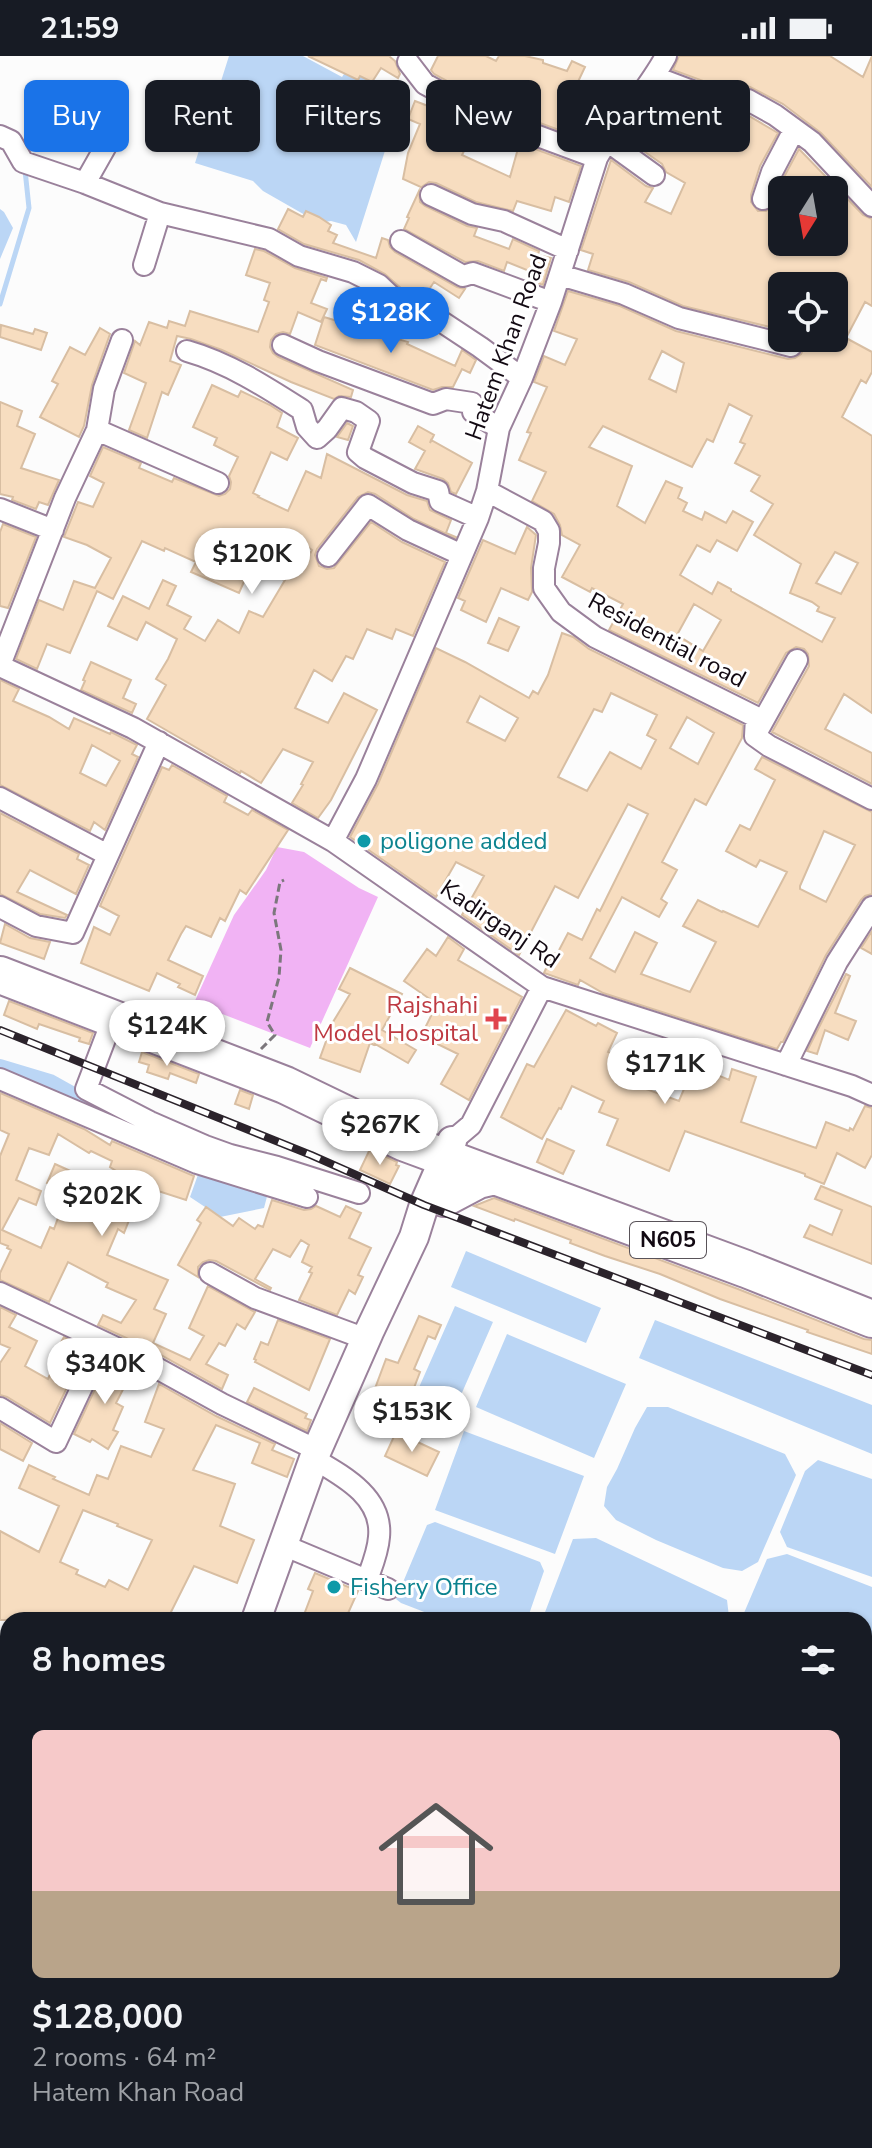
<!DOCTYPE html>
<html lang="en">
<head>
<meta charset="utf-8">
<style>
	:root { --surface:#171b24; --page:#242831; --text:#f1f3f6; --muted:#9ea1a6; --accent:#1a73e8 }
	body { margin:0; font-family:"Nunito Sans",sans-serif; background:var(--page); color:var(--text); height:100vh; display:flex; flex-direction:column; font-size:30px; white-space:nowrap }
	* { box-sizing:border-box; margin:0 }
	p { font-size:26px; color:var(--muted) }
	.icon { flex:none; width:44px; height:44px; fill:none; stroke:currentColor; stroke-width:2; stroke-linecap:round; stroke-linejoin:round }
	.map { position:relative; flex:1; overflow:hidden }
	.panel { position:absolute; left:0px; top:1556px; width:872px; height:536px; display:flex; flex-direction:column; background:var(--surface); border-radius:24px 24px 0 0; box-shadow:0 2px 6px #0004 }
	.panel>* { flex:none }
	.banner { position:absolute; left:24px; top:24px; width:824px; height:72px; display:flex; gap:16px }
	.needle { width:52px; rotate:191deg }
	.buttons { position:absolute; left:768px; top:120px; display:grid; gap:16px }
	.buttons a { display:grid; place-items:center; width:80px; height:80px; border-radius:12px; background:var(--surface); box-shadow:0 2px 6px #0004; font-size:40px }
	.price { position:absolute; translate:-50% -68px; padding:0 18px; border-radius:28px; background:#fff; color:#222; font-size:26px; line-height:52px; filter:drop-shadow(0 2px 4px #0008) }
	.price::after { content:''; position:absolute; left:50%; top:48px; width:24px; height:18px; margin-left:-12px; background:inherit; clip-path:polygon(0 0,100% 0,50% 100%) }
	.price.on { background:var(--accent); color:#fff }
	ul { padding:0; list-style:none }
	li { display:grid; align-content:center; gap:16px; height:424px; padding:0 32px }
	li span { display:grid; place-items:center; height:248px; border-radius:12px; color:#555 }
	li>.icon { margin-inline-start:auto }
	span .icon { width:144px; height:144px; fill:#fffc; stroke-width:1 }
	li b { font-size:34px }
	h2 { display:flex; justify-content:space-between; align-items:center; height:96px; padding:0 32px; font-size:34px }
	.chip { padding:0 28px; border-radius:12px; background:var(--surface); box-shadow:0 2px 6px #0004; font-size:28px; line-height:72px }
	.chip.on { background:var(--accent); color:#fff }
	.status { display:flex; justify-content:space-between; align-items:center; height:56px; padding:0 40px; background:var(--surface); direction:ltr }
	.status svg { height:22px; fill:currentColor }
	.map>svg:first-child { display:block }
</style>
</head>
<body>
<div class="status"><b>21:59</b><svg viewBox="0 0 49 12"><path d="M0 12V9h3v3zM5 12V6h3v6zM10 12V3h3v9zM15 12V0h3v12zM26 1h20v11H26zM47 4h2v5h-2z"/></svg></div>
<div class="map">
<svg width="872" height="2092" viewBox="0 0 872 2092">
	<rect width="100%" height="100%" fill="#fcfcfc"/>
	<path fill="#f1b3f4" d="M277 791 304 796 359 832 378 841 310 992 194 947 234 859 266 814Z
		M8 1674V1775L0 1772V1690Z"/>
	<path fill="#bbd6f5" d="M229 0H303L342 21 348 12 383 30 391 41 386 67 390 79 356 186 346 169 331 165 319 167 263 135 253 125 195 107Z
		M0 153 4 156 13 172 0 203Z
		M200 1113 269 1133 264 1152 220 1161 190 1141Z
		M466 1195 601 1252 586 1287 451 1231Z
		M455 1250 493 1266 443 1380 405 1363Z
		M655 1264 872 1349V1398L639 1302Z
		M507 1278 626 1328 594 1402 476 1351Z
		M647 1351H668L785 1398 796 1419 758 1506 742 1515 723 1512 656 1484 616 1464 604 1450 607 1431 617 1413 635 1372Z
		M464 1375 584 1420 555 1498 435 1454Z
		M818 1404 872 1423V1521L787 1491 780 1476 805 1415Z
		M435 1466 540 1506 544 1515 527 1564H445L401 1547 396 1543 427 1469Z
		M596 1482 727 1544 729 1561 727 1564H542L573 1483Z
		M787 1498 872 1531V1612L868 1620 864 1622V1564H741L767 1503Z
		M145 2085 169 2092H87L90 2086Z"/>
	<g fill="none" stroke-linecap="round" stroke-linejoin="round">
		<path stroke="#bbd6f5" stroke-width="5" d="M27 97 30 78
			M0 248 29 152 25 114
			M0 2070 8 2059"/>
		<path stroke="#bbd6f5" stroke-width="18" d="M0 1012 50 1027 118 1065"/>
	</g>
	<path fill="#f7ddc0" stroke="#d8bea2" stroke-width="2" fill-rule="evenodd" d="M308 0H389L395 5 400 18 398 22 381 12 372 26 360 20 358 24Z
		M438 0H486L496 5 499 0H525L543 4V7L567 15 572 5 585 11 576 30 588 34 580 58 605 66 591 86 489 48 434 18 431 14Z
		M679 0H830L863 21 872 0V131L821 77 783 48 750 31 703 25 673 14Z
		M659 36 698 51 744 57 778 77 760 110 751 139V146L758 155H766L775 148 784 121 799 93 863 159 872 163V250L865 246 846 282 872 296V316L866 327 861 324 842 361 872 380V657L844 638 825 673 872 697V728L772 676 809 610 808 598 804 593 796 591 786 597 758 647 609 574 623 548 592 532 590 536 562 521 580 489 562 479 560 469 554 458 532 445 546 416 519 404 531 377 527 376 547 331 534 326 544 300 565 309 577 283 554 275 568 235 620 250 676 275 788 303 795 302 801 298 804 292 801 282H834V230H782V274L683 250 629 226 588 214 593 198 581 194 611 104 646 130 653 132 645 146 671 158 685 127 666 116 662 108 625 82ZM782 134H834V186H782ZM662 295 684 307 676 336 649 323ZM729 348 752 360 740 386 745 388 735 407 760 420 751 435 773 448 754 479 801 508 790 537 812 546 819 551 817 555 835 562 822 586 731 535V533L718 526 712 538 680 519 697 489 710 496 717 484 737 495 753 466 733 455 726 467 705 456 702 464 683 455 687 447 678 442 682 432 666 425 645 467 617 450 632 410 589 391 603 370 692 411 707 383 713 386ZM835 496 858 507 841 538 816 527ZM694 548 721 564 703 595 677 579Z
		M415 45 462 63 476 71 462 99 510 121 519 89 482 79 484 74 581 110 569 146 555 141 551 155 517 145 513 155 476 146 436 127 429 126 420 132 421 131 403 123 408 97 420 68 408 63Z
		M419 135 420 146 425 150 467 170 477 172 474 180 509 193 513 183 539 195 538 199 551 202 543 229 535 226 537 218 507 206 504 215 478 205 465 206 404 173 409 162 407 161Z
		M288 153 303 161 306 155 319 161 331 169 328 175 337 179 333 187 376 202 382 182 388 184 390 191 395 196 457 231 465 233 459 242 434 226 424 241 402 233 385 218 359 204 304 188 278 173Z
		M255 193 264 195 295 212 327 222 326 225 321 223 311 247 327 253 321 266 298 256 290 278 283 276 276 278 271 284 270 291 273 297 278 301 353 334 351 341 339 340 334 343 291 326 222 294 191 283 177 280 170 305 181 309 168 339 162 336 147 382 129 374 146 327 124 317 135 285 140 289 149 266 167 272 169 265 185 270 190 255 258 276 269 246 264 244 270 227 246 219Z
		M360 234 372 240 390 256 409 263 408 264 356 243Z
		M324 261 408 286 407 288 455 310 462 294 476 304 470 317 462 313 453 331H442L433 334 315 289Z
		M1 269 33 278 35 273 47 277 41 294 0 281Z
		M100 272 110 278 92 329 84 370 79 381 40 361 58 328 52 325 70 291 85 299Z
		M212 329 238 341 241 335 270 349 282 357 277 371 298 382 287 404 271 396 253 437 259 440 258 441 288 455 306 415 321 422 327 398 407 439 427 445 430 454 451 464 446 477 456 481 455 482 414 463 375 438 368 436 358 441 317 493 315 499 319 510 327 513 334 512 371 466 402 486 445 506 413 580 396 573 392 583 367 573 353 603 346 600 332 625 314 614 295 652 328 667 344 637 377 654 331 744 318 762 292 747 303 729 301 728 313 706 283 693 261 727 241 715 240 717 147 663 166 629 156 623 168 603 177 583 146 566 137 584 108 570 123 540 149 553 163 524 176 530 167 549 191 561 184 573 205 585 218 564 239 577 249 555 263 561 285 524 250 512 239 537 191 516 196 506 165 492 164 495 142 485 113 543 97 535 70 597 47 588 37 613 16 603 39 544 63 554 74 525 95 532 111 502 87 489 64 481 78 446 93 451 104 427 90 420 103 391 141 407 139 412 172 426 174 422 219 440 225 438 230 433 231 426 229 420 238 401 214 389 217 382 193 371ZM290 478 312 494 301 515 277 506Z
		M0 346 22 355 17 370 35 378 21 412 59 424 48 449 39 446 36 453 12 444 13 441 0 438Z
		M347 367 353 370 348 384 337 381Z
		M418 370 434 379 430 387 431 384 472 407 456 438 451 436 448 427 443 423 415 413 425 395 409 386Z
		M3 468 36 481 8 552 0 550V476Z
		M527 471 536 479 531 512 532 536 528 544 501 532 486 566 461 554 465 545 458 542 483 484 515 498Z
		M499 562 519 571 508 595 488 587Z
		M562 577 573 581 589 593 743 669 742 682 706 749 695 743 662 806 677 814 661 843 667 847 659 861 622 841 590 902 615 916 635 876 657 887 641 918 690 936 716 886 683 870 698 844 722 856 723 855 758 871 787 816 760 804 756 811 726 795 740 769 750 774 775 724 755 713 762 701 872 756V838L865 840 861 844 826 899 783 986H781L777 993 603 937 580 924 578 929 544 917 553 897 557 898 568 877 582 884 597 853 600 855 648 758 628 748 578 842 555 830 519 899 462 859 484 820 456 806 436 841 350 781 378 728 436 592 465 606 529 642 533 635 538 638 548 619ZM611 637 657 659 647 679 656 684 641 713 610 696 587 735 558 721 594 653 602 656ZM480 640 518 662 505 685 467 666ZM687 661 714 677 698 708 670 692ZM824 775 855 789 826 846 800 833V830Z
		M91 606 131 624 123 642 136 648 132 657 81 634 85 625 83 624Z
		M0 624 19 633 13 645 49 661 69 673 74 662 110 678 111 676 137 689 132 698 138 701 105 774 94 766 90 775 0 729ZM92 689 120 705 106 730 80 717Z
		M172 709 227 740 224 746 248 759 252 754 288 774 246 838 240 834 225 865 220 862 211 881 186 870 181 878 168 904 203 920 195 939 178 931 180 928 157 917 149 935 81 907 94 871 110 879 119 860 100 850 162 711 169 714Z
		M0 757 79 798 77 803 89 809 76 838 30 814 17 836 67 859 65 862 40 858 0 838Z
		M5 868 30 882 50 886 44 903 0 887Z
		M872 875V898L861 892Z
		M448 881 464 893 458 904 522 941 469 1044 441 1028 458 998 421 980 437 948 404 925 427 893 436 900Z
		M350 912 402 938 382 974 416 994 408 1007 375 988 374 989 370 987 360 1016 320 1002 333 966 350 938 339 933Z
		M846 918 850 920 835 957 856 965 848 984 825 974 817 998 807 995Z
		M9 945 93 977 89 988 79 985 80 982 39 968 37 973 4 959Z
		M566 954 596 970 598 967 617 977 608 996 651 1013 643 1032 679 1045 694 1009 729 1024 732 1013 756 1021 741 1066 816 1092 826 1066 849 1075 850 1072 853 1074 865 1050 872 1052V1099L865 1112 837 1097 824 1128 805 1120V1118L685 1075 669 1115 607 1089 618 1063 599 1056 604 1045 572 1030 561 1053 559 1052 542 1083 501 1061 527 1008 534 1011Z
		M142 996 199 1018 196 1027 170 1017 168 1023 147 1016 149 1009 139 1006Z
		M240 1034 253 1039 249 1053 235 1048Z
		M0 1037 84 1073 110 1089 112 1085 194 1120 186 1144 149 1132 148 1135 110 1111 112 1105 91 1095 89 1097 58 1078 49 1099 29 1092 16 1124 41 1135 36 1149 19 1142 2 1174 41 1192 50 1171 54 1173 64 1145 105 1160 116 1134 137 1144 124 1177 118 1173 107 1199 168 1224 154 1253 166 1258 153 1287 190 1304 204 1280 189 1272 208 1230 255 1256 245 1273 237 1268 225 1290 219 1287 206 1308 228 1319 222 1333 150 1293 98 1269 103 1259 121 1267 136 1244 106 1231 108 1227 68 1206 49 1246 0 1224V1217L11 1194 7 1192 8 1190 0 1187V1100L9 1078 0 1074Z
		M547 1083 574 1095 563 1118 537 1106Z
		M370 1093 397 1106 396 1109 399 1110 390 1128 360 1114Z
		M55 1108 77 1118V1123L70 1138 47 1127Z
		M821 1130 872 1151V1208L804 1181 810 1169 832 1179 842 1154 815 1143Z
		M494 1142 738 1233 864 1283 872 1284V1298L807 1276 808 1274 720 1243 660 1218 605 1200 570 1187 571 1184 515 1163 514 1165 474 1150Z
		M272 1144 304 1154 311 1153 316 1150 340 1161 346 1150 361 1157 349 1182 371 1192 358 1219 363 1221 355 1238 349 1234 337 1259 299 1244 312 1217 309 1216 312 1211 302 1206 309 1189 301 1184 290 1201 273 1193 255 1223 271 1232 270 1234 216 1205 209 1204 203 1206 198 1211V1221L178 1209 201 1167 197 1164 206 1151 233 1170 239 1162 255 1173 258 1169 263 1171Z
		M0 1251 16 1259 9 1271 37 1285 25 1310 48 1323 63 1289 60 1288 64 1281 86 1292 50 1367 7 1341 0 1339V1307L10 1292 0 1288Z
		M419 1260 441 1269 435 1283 428 1280 414 1313 420 1316 401 1366 367 1354 386 1303 398 1307Z
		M278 1264 330 1283 309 1334 255 1306 256 1304 254 1303 261 1286 268 1289Z
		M109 1303 133 1314 116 1347 123 1351 113 1374 118 1376 108 1393 92 1383 90 1386 74 1378Z
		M159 1328 216 1360 275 1388 272 1394 294 1403 287 1421 252 1407 260 1387 216 1369 193 1414 235 1428 220 1470 254 1484 237 1527 194 1510 167 1564H0V1475L39 1496 59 1450 19 1432 29 1409 55 1421 53 1423 89 1439 97 1419 108 1423 121 1390 151 1401 164 1373 145 1366ZM83 1454 118 1468 117 1470 152 1484 128 1534 109 1524 105 1531 76 1518 78 1514 60 1506Z
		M254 1332 307 1358 305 1362 311 1364 307 1375 247 1346Z
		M0 1367 32 1387 23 1405 0 1393Z
		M396 1376 439 1396 427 1420 385 1400Z
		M315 1517 358 1535 345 1564H302L313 1535 308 1533Z"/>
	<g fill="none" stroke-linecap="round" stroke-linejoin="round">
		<defs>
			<path id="street" d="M408 6 425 28 484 60 597 102
				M655 21 700 38 748 44 775 59 812 86 872 150
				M0 80 11 85 23 106 85 127 160 157 269 183 299 200 353 216 379 229 395 244 427 256 480 291 522 322
				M607 85 654 119
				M85 127 111 81
				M431 139 472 158 504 165 568 194
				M763 143 772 116 794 74
				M401 185 463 220 473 217 551 246
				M144 209 160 157
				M560 219 624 238 679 262 791 290
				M283 289 318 305 433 348 446 343 472 347 473 356 499 372
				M187 295C229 307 266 331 302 354L307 371 317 382 327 373 342 352 356 356 369 365 358 396 365 402 413 427 438 435 440 445 478 462
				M97 374 218 427
				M487 435 543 465 549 475V487L544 512V532L561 556 595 581 756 661 755 680 769 690 872 743
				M0 453 53 474
				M328 500 368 449 408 474 462 499
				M0 609 65 442 97 374 104 333 122 284
				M0 610 133 672 333 785 542 931 852 1030 872 1039
				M757 676 797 604
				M0 742 108 799
				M333 785 366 723 478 462 487 435 499 372 522 322 551 246 597 102C617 66 646 37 666 0
				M0 851 36 870 73 877 159 686
				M113 962 86 1033 150 1066 205 1090 230 1099 277 1111 359 1137
				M786 1009 837 906 872 851
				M0 1023 197 1107 307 1141
				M452 1085 471 1069 542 931
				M210 1217 255 1242 366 1283
				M0 1237 144 1305 222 1348 317 1394
				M0 1352 56 1386 103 1286
				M314 1403C343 1420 383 1441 379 1481 378 1496 372 1510 367 1524
				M283 1489 388 1533
				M864 1796 872 1793
				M864 1913 872 1922
				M864 1968 872 1952
				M214 2084 230 2092
				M413 2084 427 2092
				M550 2084 565 2092
				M846 2084 862 2092
				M350 2092 354 2084"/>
			<path id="secondary" d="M256 1564 317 1394 369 1276 414 1181 424 1149 452 1085
				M0 1798 8 1801
				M0 2046 8 2033"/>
			<path id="highway" d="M0 919 285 1029 403 1086 746 1213 872 1263
				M444 1142 478 1124 495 1120"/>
		</defs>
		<use href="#street" stroke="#9a819b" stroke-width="24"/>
		<use href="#secondary" stroke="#9a819b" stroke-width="32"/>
		<use href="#highway" stroke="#9a819b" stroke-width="40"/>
		<path stroke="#7c777c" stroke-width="3" stroke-dasharray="8 4" stroke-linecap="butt" d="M261 993 275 979 267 966 279 921 281 894 274 857 280 826 284 824"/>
		<use href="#street" stroke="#fff" stroke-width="20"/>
		<use href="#secondary" stroke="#fff" stroke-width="28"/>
		<use href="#highway" stroke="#fff" stroke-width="36"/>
		<defs>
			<path id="rail" d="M0 974 311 1099 424 1149 872 1319"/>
		</defs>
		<use href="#rail" stroke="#2b232b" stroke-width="8"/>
		<use href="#rail" stroke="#fff" stroke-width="5" stroke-dasharray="15" stroke-linecap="butt"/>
	</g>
	<g fill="#0f9aa8" stroke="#fff" stroke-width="3">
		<circle cx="364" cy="785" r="8"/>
		<circle cx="334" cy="1531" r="8"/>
	</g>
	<path fill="#e0444e" stroke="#fff" stroke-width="3" d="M492 951h8v8h8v8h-8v8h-8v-8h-8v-8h8z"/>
	<g text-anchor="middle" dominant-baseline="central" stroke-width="6" stroke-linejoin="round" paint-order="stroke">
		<rect fill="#fff" stroke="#595359" stroke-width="2" x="630" y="1166" width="76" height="36" rx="6"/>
		<g font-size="22" font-weight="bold" fill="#120912">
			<text x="668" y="1184">N605</text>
		</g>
		<g font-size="24" fill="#120912" stroke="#fff">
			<text transform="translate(506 291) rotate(-70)">Hatem Khan Road</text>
			<text transform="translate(667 584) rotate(28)">Residential road</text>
			<text transform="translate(500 868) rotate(34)">Kadirganj Rd</text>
		</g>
		<g font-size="24" fill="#0d838f" stroke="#fff" text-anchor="start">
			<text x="380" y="785">poligone added</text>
			<text x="350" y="1531">Fishery Office</text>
		</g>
		<g font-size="24" fill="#be3a42" stroke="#fff" text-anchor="end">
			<text x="478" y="949">Rajshahi<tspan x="478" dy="28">Model Hospital</tspan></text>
		</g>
	</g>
</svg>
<div class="buttons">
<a><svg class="needle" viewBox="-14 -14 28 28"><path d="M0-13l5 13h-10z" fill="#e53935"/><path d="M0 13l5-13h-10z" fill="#9ea1a6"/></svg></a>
<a><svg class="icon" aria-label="locate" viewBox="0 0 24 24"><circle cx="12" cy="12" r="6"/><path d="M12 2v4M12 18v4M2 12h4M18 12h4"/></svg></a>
</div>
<b class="price on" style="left:391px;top:299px">$128K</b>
<b class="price" style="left:252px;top:540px">$120K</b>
<b class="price" style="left:167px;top:1012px">$124K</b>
<b class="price" style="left:665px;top:1050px">$171K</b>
<b class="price" style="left:380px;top:1111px">$267K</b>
<b class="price" style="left:102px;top:1182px">$202K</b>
<b class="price" style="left:105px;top:1350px">$340K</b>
<b class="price" style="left:412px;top:1398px">$153K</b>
<div class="banner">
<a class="chip on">Buy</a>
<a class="chip">Rent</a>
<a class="chip">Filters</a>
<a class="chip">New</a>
<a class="chip">Apartment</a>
</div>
<section class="panel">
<h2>8 homes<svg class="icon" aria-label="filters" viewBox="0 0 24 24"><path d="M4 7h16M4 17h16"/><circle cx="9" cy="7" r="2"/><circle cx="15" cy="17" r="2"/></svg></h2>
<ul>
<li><span style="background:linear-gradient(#f6c9c9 65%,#b9a48a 0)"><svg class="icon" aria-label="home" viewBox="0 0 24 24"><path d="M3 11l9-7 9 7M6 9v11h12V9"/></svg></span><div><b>$128,000</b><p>2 rooms · 64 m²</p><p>Hatem Khan Road</p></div></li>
</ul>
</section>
</div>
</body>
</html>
